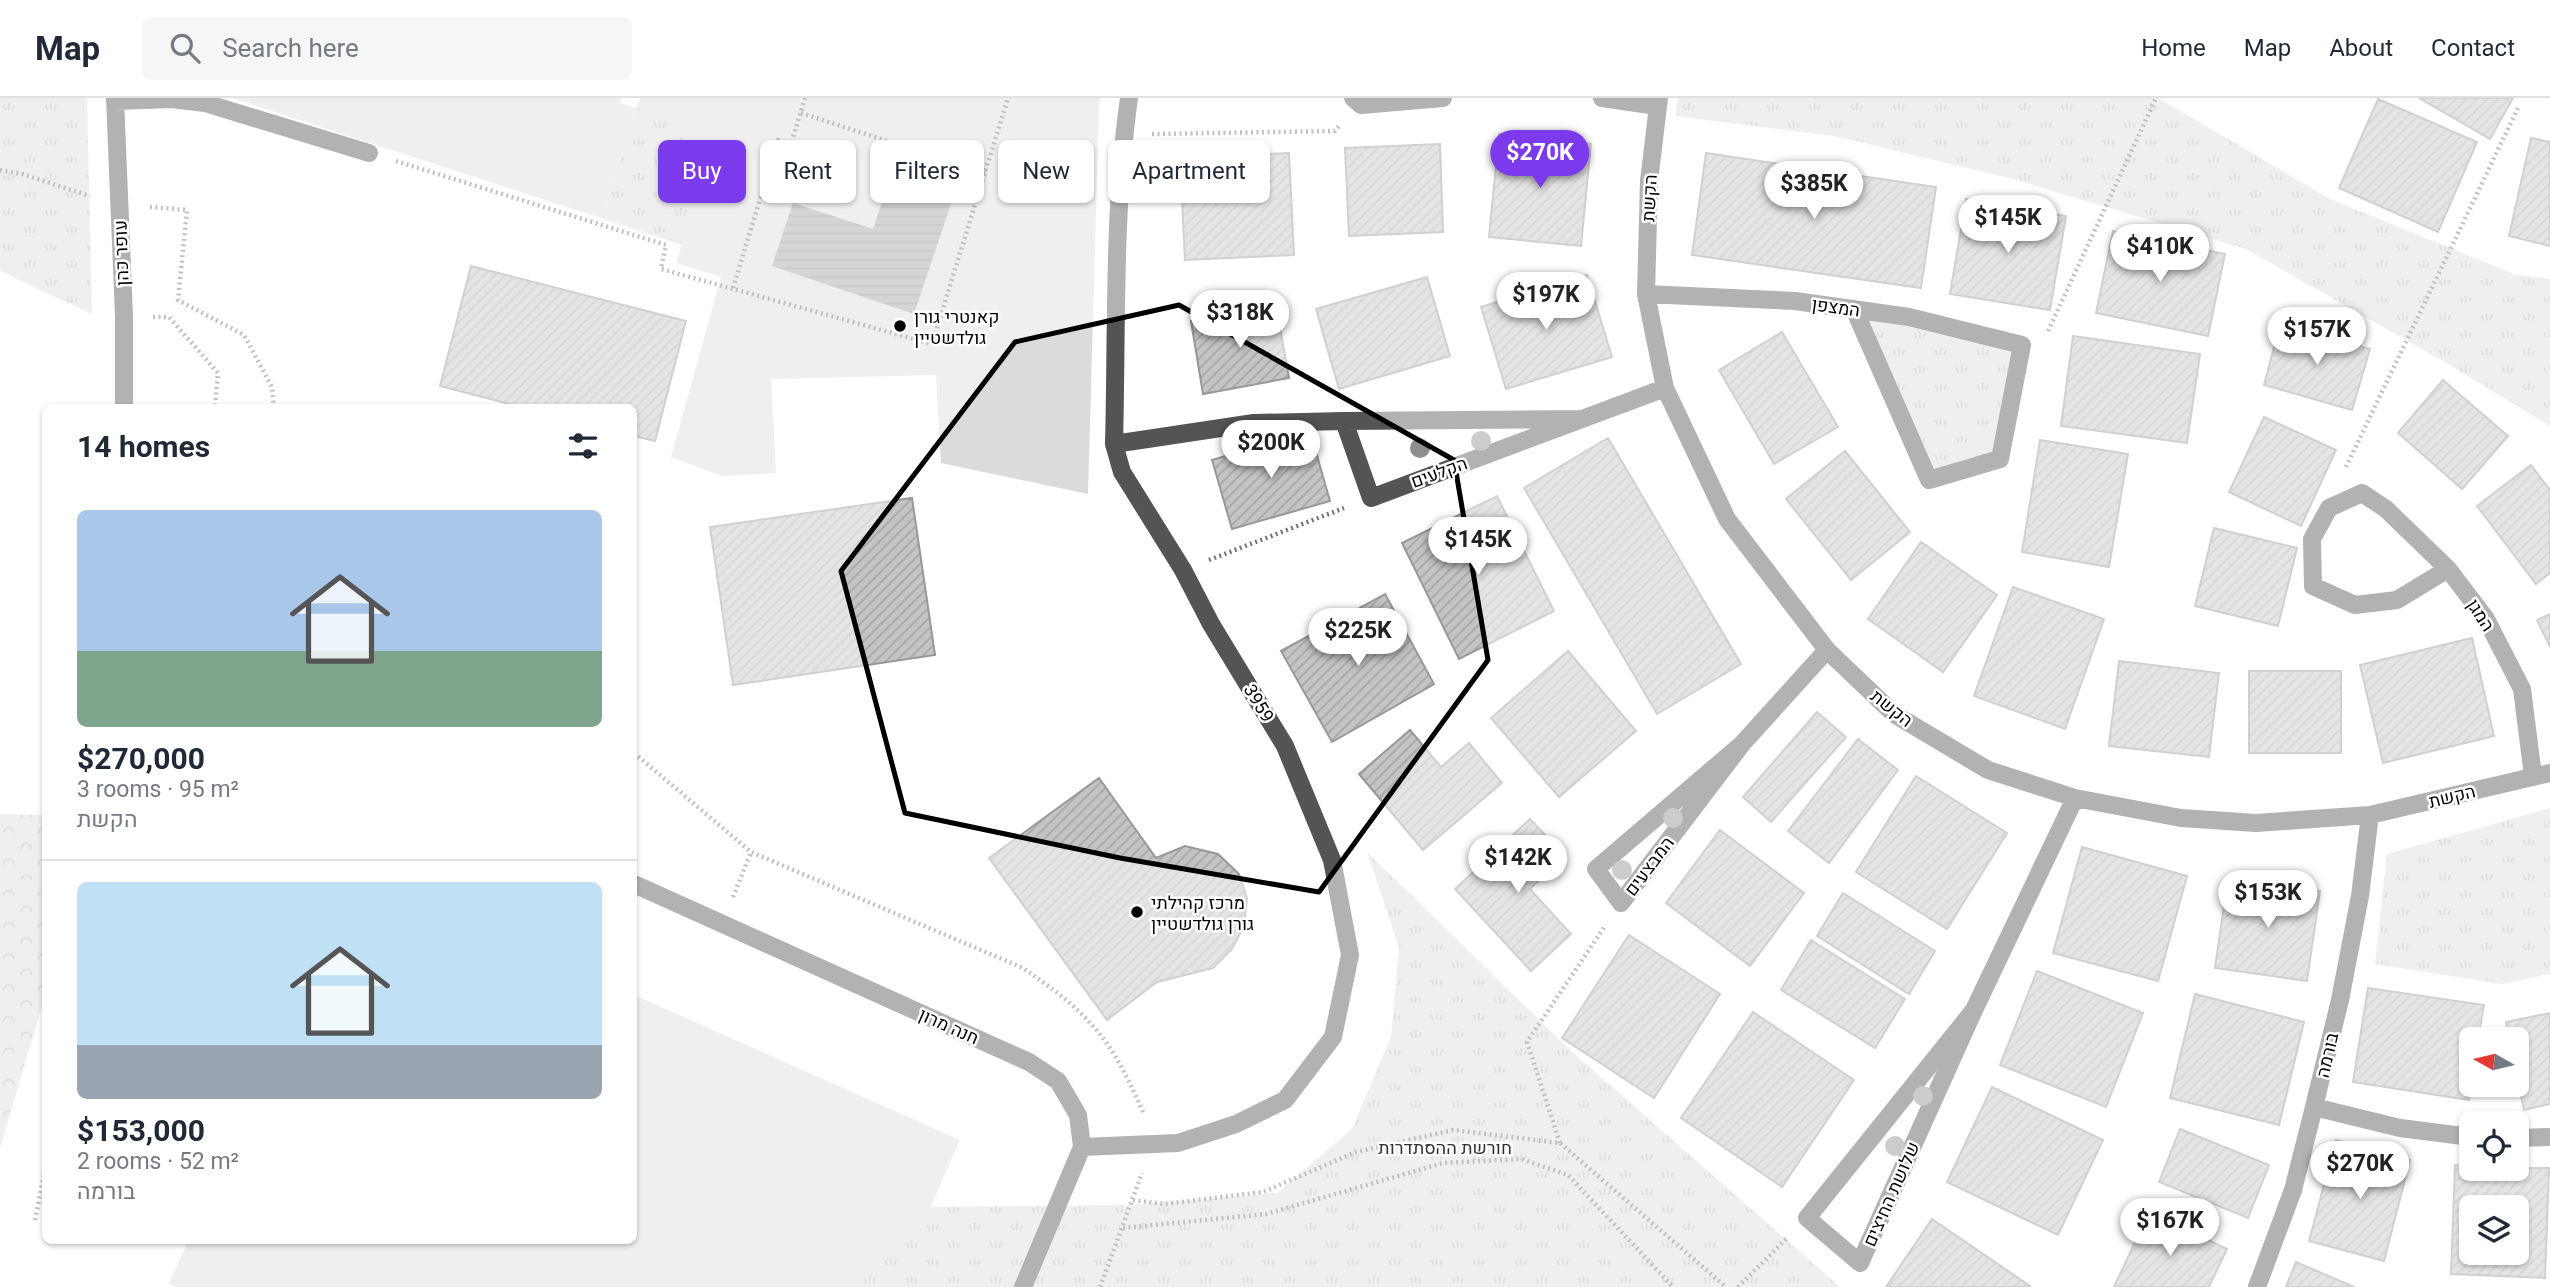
<!DOCTYPE html>
<html lang="en">
<head>
<meta charset="utf-8">
<style>
	:root { --surface:#fff; --page:#f6f6f7; --text:#1f2937; --muted:#747a83; --line:#e0e1e3; --accent:#7c3aed }
	body { margin:0; font-family:Roboto,Heebo,sans-serif; background:var(--page); color:var(--text); height:100vh; display:flex; flex-direction:column; font-size:26px; white-space:nowrap }
	* { box-sizing:border-box; margin:0 }
	p { font-size:23px; color:var(--muted) }
	.icon { flex:none; width:38px; height:38px; fill:none; stroke:currentColor; stroke-width:2; stroke-linecap:round; stroke-linejoin:round }
	.map { position:relative; flex:1; overflow:hidden }
	.sheet { position:absolute; left:42px; top:306px; width:595px; height:840px; display:flex; flex-direction:column; background:var(--surface); border-radius:10px; box-shadow:0 2px 5px #0004 }
	.sheet>* { flex:none }
	.banner { position:absolute; left:658px; top:42px; width:665px; height:63px; display:flex; gap:14px }
	.needle { width:46px; rotate:278deg }
	.controls { position:absolute; left:2459px; top:929px; display:grid; gap:14px }
	.controls a { display:grid; place-items:center; width:70px; height:70px; border-radius:10px; background:var(--surface); box-shadow:0 2px 5px #0004; font-size:35px }
	.price { position:absolute; translate:-50% -60px; padding:0 16px; border-radius:24px; background:#fff; color:#222; font-size:23px; line-height:46px; filter:drop-shadow(0 2px 4px #0008) }
	.price::after { content:''; position:absolute; left:50%; top:42px; width:21px; height:16px; margin-left:-10px; background:inherit; clip-path:polygon(0 0,100% 0,50% 100%) }
	.price.on { background:var(--accent); color:#fff }
	ul { padding:0; list-style:none }
	li { display:grid; align-content:center; gap:14px; height:371px; padding:0 35px }
	li+li { border-top:2px solid var(--line) }
	li span { display:grid; place-items:center; height:217px; border-radius:10px; color:#555 }
	li>.icon { margin-inline-start:auto }
	span .icon { width:126px; height:126px; fill:#fffc; stroke-width:1 }
	li b { font-size:30px }
	h2 { display:flex; justify-content:space-between; align-items:center; height:84px; padding:0 35px; font-size:30px }
	.chip { padding:0 24px; border-radius:10px; background:var(--surface); box-shadow:0 2px 5px #0004; font-size:24px; line-height:63px }
	.chip.on { background:var(--accent); color:#fff }
	header { display:flex; align-items:center; gap:42px; box-sizing:border-box; height:98px; padding:0 35px; background:var(--surface); border-bottom:2px solid var(--line) }
	header strong { font-size:33px }
	nav { display:flex; gap:38px; margin-inline-start:auto; font-size:24px }
	.search { width:490px; height:63px; background:var(--page); display:flex; align-items:center; gap:18px; box-sizing:border-box; padding:0 24px; border-radius:10px; color:var(--muted); font-size:26px }
	.map>svg:first-child { display:block }
</style>
</head>
<body>
<header>
<strong>Map</strong>
<div class="search"><svg class="icon" aria-label="search" viewBox="0 0 24 24"><circle cx="10" cy="10" r="6"/><path d="M15 15l6 6"/></svg>Search here</div>
<nav><a>Home</a><a>Map</a><a>About</a><a>Contact</a></nav>
</header>
<div class="map">
<svg width="2550" height="1189" viewBox="0 0 2550 1189">
	<defs>
		<pattern id="forest-crowns" width="20" height="18" patternUnits="userSpaceOnUse" patternTransform="scale(1.75)"><rect width="20" height="18" fill="#dbdbdb"/><path d="M2 6a3 3 0 1 1 6 0M12 15a3 3 0 1 1 6 0" fill="none" stroke="#bababa"/></pattern>
		<pattern id="park-tufts" width="24" height="20" patternUnits="userSpaceOnUse" patternTransform="scale(1.75)"><rect width="24" height="20" fill="#dbdbdb"/><path d="M3 7l-1-3M5 7V3M7 7l1-3M15 17l-1-3M17 17v-4M19 17l1-3" fill="none" stroke="#bababa"/></pattern>
		<pattern id="water-rules" width="6" height="5" patternUnits="userSpaceOnUse" patternTransform="scale(1.75)"><rect width="6" height="5" fill="#a2a2a2"/><path d="M0 2.5h6" fill="none" stroke="#8a8a8a"/></pattern>
		<pattern id="building-hatch" width="6" height="6" patternUnits="userSpaceOnUse" patternTransform="scale(1.75)"><rect width="6" height="6" fill="#c4c4c4"/><path d="M-1 1l2-2M0 6l6-6M5 7l2-2" fill="none" stroke="#a7a7a7"/></pattern>
	</defs>
	<rect width="100%" height="100%" fill="#fff"/>
	<path fill="#dbdbdb" d="M232 0H622L620 5 636 10 640 0H1101L1099 9 1088 396 941 365 936 277 771 281 776 375 722 378 671 359 721 179 676 165 717 36 637 10 601 120Z
		M634 897 960 1042 895 1189H175L169 1186 188 1143H634Z"/>
	<path fill="url(#forest-crowns)" d="M0 716 45 717V898L0 1050Z"/>
	<path fill="url(#park-tufts)" d="M0 0H87L92 216 0 173Z
		M1678 0H2158L2330 101 2516 177 2550 181V328L2448 266 2246 151 2013 81 1834 38 1675 18Z
		M637 10 718 36 682 147 601 120Z
		M1854 211 2022 247 2000 361 1929 382Z
		M2550 710V876L2502 886 2375 866 2387 756Z
		M1367 754 1570 952 1840 1189H827L927 1109 1131 1107 1277 1095 1352 1031 1391 939 1399 850Z"/>
	<path fill="url(#water-rules)" d="M896 61 959 82 914 216 772 168 793 105 873 131Z"/>
	<path fill="url(#building-hatch)" stroke="#989898" stroke-width="2" fill-rule="evenodd" d="M2419 0H2513L2490 41Z
		M2378 1 2477 44 2438 134 2339 90Z
		M1499 36 1591 46 1581 148 1489 139Z
		M2531 40 2550 44V148L2509 138Z
		M1440 46 1443 134 1349 138 1345 50Z
		M1289 55 1294 157 1185 162 1180 61Z
		M1706 55 1936 89 1921 190 1692 157Z
		M1966 101 2066 118 2050 212 1950 196Z
		M2113 133 2225 156 2208 238 2096 215Z
		M471 168 686 223 655 343 634 338V310H525L440 288Z
		M1587 177 1612 259 1506 291 1481 209Z
		M1427 179 1450 258 1339 291 1316 211Z
		M1276 208 1289 280 1203 296 1191 223Z
		M2280 226 2370 251 2352 312 2264 287Z
		M1782 234 1838 329 1774 366 1719 272Z
		M2073 238 2200 256 2187 345 2061 328Z
		M2443 282 2508 338 2462 391 2398 335Z
		M2264 319 2336 352 2301 428 2229 394Z
		M1310 333 1330 403 1232 431 1212 362Z
		M1608 340 1741 566 1657 616 1524 390Z
		M2040 342 2128 356 2109 469 2022 454Z
		M1845 353 1910 434 1851 482 1786 401Z
		M2531 367 2550 392V475L2536 486 2477 408Z
		M1497 398 1554 513 1459 561 1402 445Z
		M912 400 935 557 733 587 710 429Z
		M2214 430 2297 450 2278 528 2195 508Z
		M1921 444 1997 497 1943 574 1868 521Z
		M2013 489 2104 521 2065 631 1974 598Z
		M1385 496 1434 586 1332 644 1281 553Z
		M2550 516V549L2537 522Z
		M2472 540 2494 638 2383 665 2360 567Z
		M1568 553 1636 633 1559 699 1491 620Z
		M2119 563 2219 575 2209 659 2109 648Z
		M2249 573H2341V655H2249Z
		M1817 614 1846 639 1771 724 1743 699Z
		M1410 632 1441 669 1469 645 1502 685 1423 752 1359 676Z
		M1858 641 1898 672 1829 765 1788 733Z
		M1916 678 2007 735 1947 831 1856 774Z
		M1099 680 1156 760 1185 748 1218 756 1239 776 1247 800 1244 828 1232 851 1213 870 1157 884 1107 922 989 760Z
		M1530 721 1565 758 1530 791 1571 836 1531 873 1455 791Z
		M1720 732 1804 795 1750 868 1666 805Z
		M2082 749 2187 778 2158 883 2053 855Z
		M2228 780 2320 793 2307 883 2215 870Z
		M1843 795 1935 853 1909 896 1817 838Z
		M1629 837 1720 896 1654 1000 1562 940Z
		M1811 842 1905 901 1875 950 1781 892Z
		M2037 873 2143 915 2106 1009 2000 967Z
		M2368 890 2484 907 2478 942H2471V987L2469 1002 2353 984Z
		M2195 896 2304 924 2279 1027 2170 1000Z
		M1753 914 1854 982 1782 1089 1681 1020Z
		M2550 915V1006L2524 1012 2516 975V942H2509L2506 924Z
		M1992 989 2103 1042 2058 1137 1947 1084Z
		M2180 1031 2269 1067 2248 1120 2159 1084Z
		M2336 1042 2410 1062 2384 1163 2309 1143Z
		M2455 1067 2471 1068V1071L2549 1070 2545 1180 2451 1176ZM2471 1110H2516V1155H2471Z
		M2149 1114 2227 1151 2209 1189H2114Z
		M1932 1121 2030 1188 2029 1189H1886Z
		M2296 1164 2354 1189H2286Z"/>
	<g fill="none" stroke-linecap="round" stroke-linejoin="round">
		<path stroke="#767676" stroke-width="4.5" stroke-dasharray="2 3.5" stroke-linecap="butt" d="M801 15 985 75
			M1152 36 1335 33 1340 27
			M396 63 666 147 661 171 932 246 1008 0
			M0 72 22 76 90 98
			M150 109 187 112 178 202 244 237 272 289 274 310
			M733 190 778 42 791 46 805 0
			M153 219H169L218 275 215 310
			M2048 233 2156 0
			M2346 369 2518 10
			M1209 462 1344 410
			M634 655 751 754 1023 870C1047 887 1072 904 1091 926 1115 951 1130 985 1144 1016
			M733 799 751 754
			M1560 1045 1527 944 1605 828
			M1133 1102 1165 1106 1263 1094 1356 1054 1453 1032 1560 1045 1726 1189
			M35 1122 46 1067
			M1123 1130 1266 1116 1443 1065 1521 1061 1568 1077 1673 1189
			M1100 1189 1142 1075
			M1738 1189 1787 1140"/>
		<path stroke="#545454" stroke-width="18" d="M115 0 124 218V310
			M1353 0 1361 7 1443 0
			M1602 0 1657 8
			M1659 0 1649 83 1646 196 1665 290 1727 421 1827 552 1894 616 1988 672 2075 700 2181 720 2256 725 2370 717 2550 675
			M115 3 172 1 205 5 369 55
			M1646 196 1795 203 1909 219 2022 247 2000 361 1929 382 1854 211
			M1583 321 1344 323 1371 400 1665 290
			M1114 346 1254 325 1344 323
			M2448 471 2397 502 2355 507 2313 488 2312 441 2329 410 2362 395 2386 411 2448 471 2486 521 2522 591 2533 678
			M1742 646 1621 805 1596 771 1742 646 1827 552
			M634 786 1029 964 1058 983 1078 1017 1082 1049 1023 1189
			M1974 912 1807 1120 1860 1165 1974 912 2075 700
			M2314 1009 2400 1030 2471 1039
			M2516 1040 2550 1039
			M1082 1049 1178 1045 1236 1026 1285 1002 1333 939 1350 857 1332 762 1285 648 1211 526 1183 472 1122 374 1114 346C1117 231 1113 114 1129 0
			M2257 1189 2293 1092 2314 1009 2340 902 2360 798 2370 717"/>
	</g>
	<g fill="#8e8e8e">
		<circle cx="1481" cy="343" r="10"/>
		<circle cx="1420" cy="350" r="10"/>
		<circle cx="1673" cy="720" r="10"/>
		<circle cx="1622" cy="772" r="10"/>
		<circle cx="1923" cy="998" r="10"/>
		<circle cx="1895" cy="1048" r="10"/>
	</g>
	<path d="M0 0H2550V1189H0ZM1179 207 1454 362 1488 562 1319 794 1120 760 905 715 841 473 1015 244Z" fill="#fff" fill-opacity=".55" fill-rule="evenodd"/>
	<path fill="none" stroke="#000" stroke-width="5" stroke-linejoin="round" d="M1179 207 1454 362 1488 562 1319 794 1120 760 905 715 841 473 1015 244Z"/>
	<g fill="#000" stroke="#fff" stroke-width="2.5">
		<circle cx="900" cy="228" r="7"/>
		<circle cx="1137" cy="814" r="7"/>
	</g>
	<g text-anchor="middle" dominant-baseline="central" stroke-width="5" stroke-linejoin="round" paint-order="stroke">
		<g font-size="18" fill="#000" stroke="#fff">
			<text transform="translate(1649 100) rotate(-87)">הקשת</text>
			<text transform="translate(121 155) rotate(-92)">עופר כהן</text>
			<text transform="translate(1836 209) rotate(8)">המצפן</text>
			<text transform="translate(1439 374) rotate(-20)">הקלעים</text>
			<text transform="translate(2481 517) rotate(57)">המגן</text>
			<text transform="translate(1259 605) rotate(59)">3959</text>
			<text transform="translate(1892 610) rotate(38)">הקשת</text>
			<text transform="translate(2452 698) rotate(-14)">הקשת</text>
			<text transform="translate(1649 768) rotate(-53)">המבצעים</text>
			<text transform="translate(949 928) rotate(24)">חנה מרון</text>
			<text transform="translate(2327 957) rotate(-77)">בורמה</text>
			<text transform="translate(1891 1096) rotate(-66)">שלושת החיצים</text>
		</g>
		<g font-size="18" fill="#000" stroke="#fff" text-anchor="start">
			<text x="914" y="218">קאנטרי גורן<tspan x="914" dy="21">גולדשטיין</tspan></text>
			<text x="1151" y="804">מרכז קהילתי<tspan x="1151" dy="21">גורן גולדשטיין</tspan></text>
		</g>
		<g font-size="18" fill="#323232" stroke="#fff">
			<text x="1445" y="1049">חורשת ההסתדרות</text>
		</g>
	</g>
</svg>
<div class="controls">
<a><svg class="needle" viewBox="-14 -14 28 28"><path d="M0-13l5 13h-10z" fill="#e53935"/><path d="M0 13l5-13h-10z" fill="#747a83"/></svg></a>
<a><svg class="icon" aria-label="locate" viewBox="0 0 24 24"><circle cx="12" cy="12" r="6"/><path d="M12 2v4M12 18v4M2 12h4M18 12h4"/></svg></a>
<a><svg class="icon" aria-label="layers" viewBox="0 0 24 24"><path d="M12 4l9 5-9 5-9-5zM3 14l9 5 9-5"/></svg></a>
</div>
<b class="price on" style="left:1540px;top:92px">$270K</b>
<b class="price" style="left:1814px;top:123px">$385K</b>
<b class="price" style="left:2008px;top:157px">$145K</b>
<b class="price" style="left:2160px;top:186px">$410K</b>
<b class="price" style="left:1546px;top:234px">$197K</b>
<b class="price" style="left:1240px;top:252px">$318K</b>
<b class="price" style="left:2317px;top:269px">$157K</b>
<b class="price" style="left:1271px;top:382px">$200K</b>
<b class="price" style="left:1478px;top:479px">$145K</b>
<b class="price" style="left:1358px;top:570px">$225K</b>
<b class="price" style="left:1518px;top:797px">$142K</b>
<b class="price" style="left:2268px;top:832px">$153K</b>
<b class="price" style="left:2360px;top:1103px">$270K</b>
<b class="price" style="left:2170px;top:1160px">$167K</b>
<div class="banner">
<a class="chip on">Buy</a>
<a class="chip">Rent</a>
<a class="chip">Filters</a>
<a class="chip">New</a>
<a class="chip">Apartment</a>
</div>
<section class="sheet">
<h2>14 homes<svg class="icon" aria-label="filters" viewBox="0 0 24 24"><path d="M4 7h16M4 17h16"/><circle cx="9" cy="7" r="2"/><circle cx="15" cy="17" r="2"/></svg></h2>
<ul>
<li><span style="background:linear-gradient(#a9c7e8 65%,#7fa58c 0)"><svg class="icon" aria-label="home" viewBox="0 0 24 24"><path d="M3 11l9-7 9 7M6 9v11h12V9"/></svg></span><div><b>$270,000</b><p>3 rooms · 95 m²</p><p>הקשת</p></div></li>
<li><span style="background:linear-gradient(#bfe0f5 75%,#9aa5b1 0)"><svg class="icon" aria-label="home" viewBox="0 0 24 24"><path d="M3 11l9-7 9 7M6 9v11h12V9"/></svg></span><div><b>$153,000</b><p>2 rooms · 52 m²</p><p>בורמה</p></div></li>
</ul>
</section>
</div>
</body>
</html>
